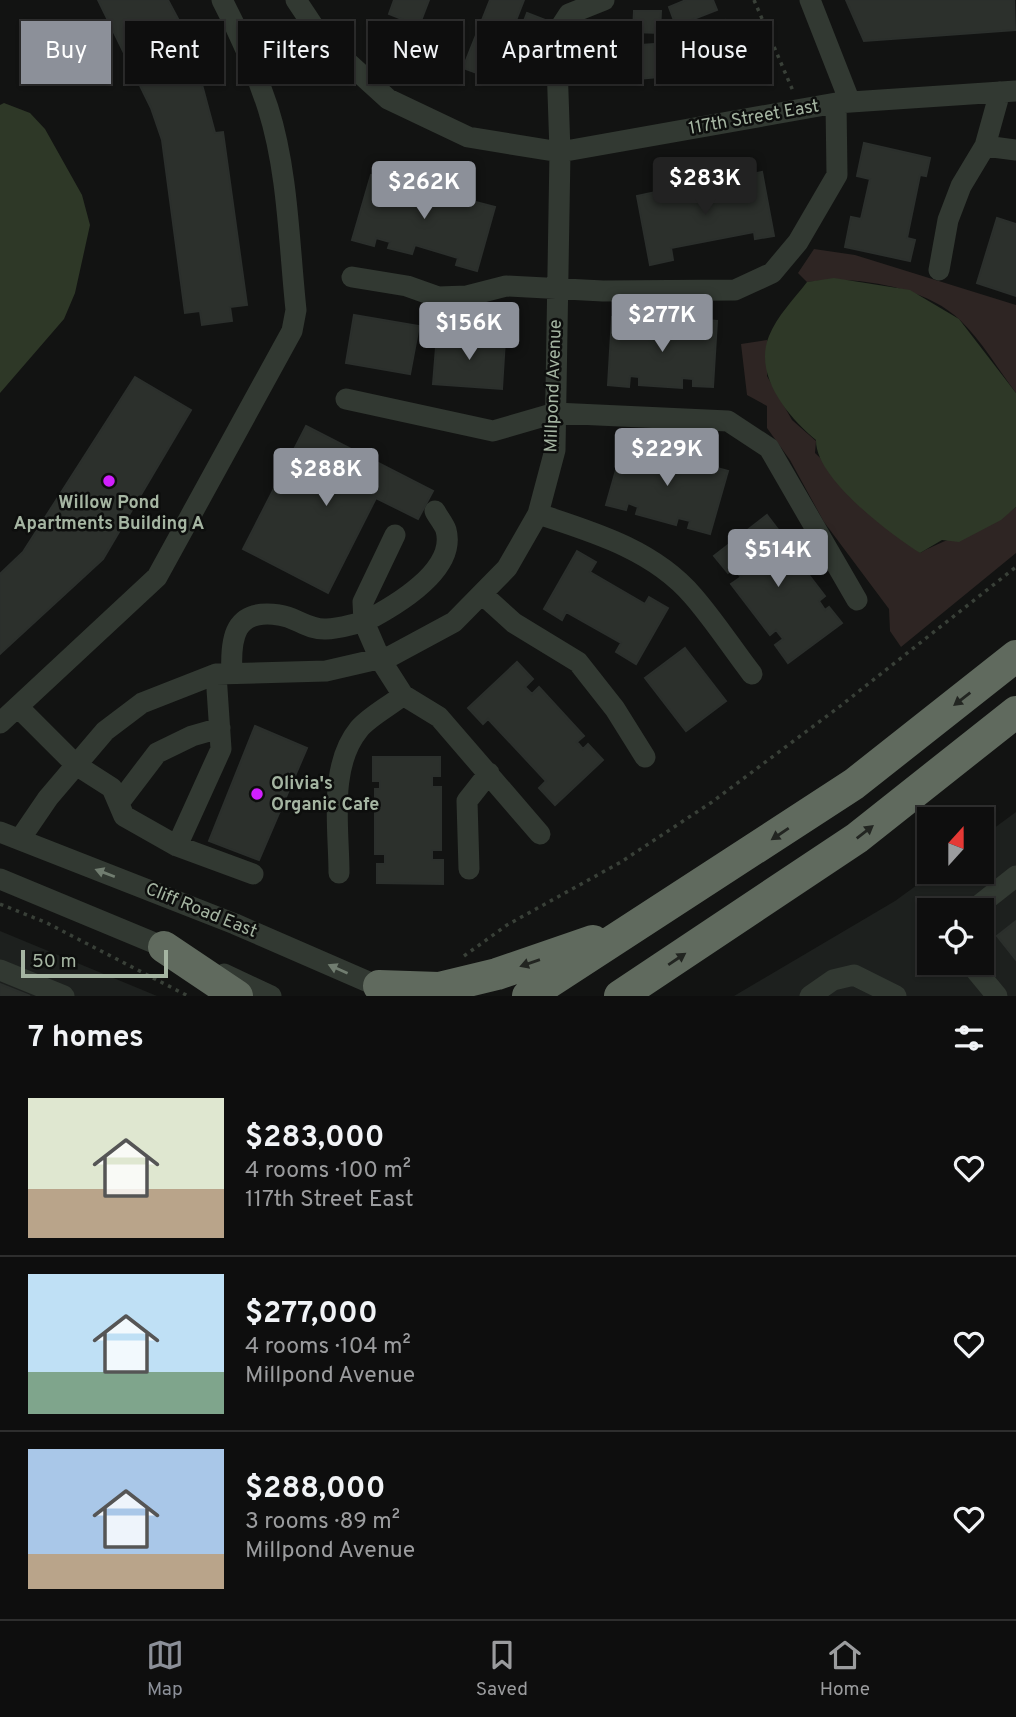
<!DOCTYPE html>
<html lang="en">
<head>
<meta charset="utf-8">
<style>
	:root { --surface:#0e0e0e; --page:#1c1c1c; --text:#f1f3f6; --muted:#9b9c9e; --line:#2e2e2e; --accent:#8c9099 }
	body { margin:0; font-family:Overpass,sans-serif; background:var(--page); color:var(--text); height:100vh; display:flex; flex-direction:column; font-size:26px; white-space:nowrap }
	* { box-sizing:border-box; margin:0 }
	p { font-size:23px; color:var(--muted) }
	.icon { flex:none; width:38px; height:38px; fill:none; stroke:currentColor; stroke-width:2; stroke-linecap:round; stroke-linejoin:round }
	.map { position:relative; height:996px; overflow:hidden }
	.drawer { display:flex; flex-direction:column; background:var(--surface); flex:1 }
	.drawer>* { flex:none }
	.hud { position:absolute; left:21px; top:21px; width:975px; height:63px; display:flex; gap:14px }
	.needle { width:46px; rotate:21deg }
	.buttons { position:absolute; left:917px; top:807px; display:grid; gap:14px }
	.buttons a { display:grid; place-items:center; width:77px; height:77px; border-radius:0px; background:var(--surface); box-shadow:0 2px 5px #0004,0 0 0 2px var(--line); font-size:35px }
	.scale { position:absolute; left:21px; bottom:18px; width:147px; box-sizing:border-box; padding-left:7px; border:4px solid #a5b5a2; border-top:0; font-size:19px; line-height:24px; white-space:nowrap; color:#a5b5a2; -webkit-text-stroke:5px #0d0e0d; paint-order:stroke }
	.price { position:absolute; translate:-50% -60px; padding:0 16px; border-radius:7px; background:var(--accent); color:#fff; font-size:23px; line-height:46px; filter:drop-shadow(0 2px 4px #0008) }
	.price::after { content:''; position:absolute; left:50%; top:42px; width:21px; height:16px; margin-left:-10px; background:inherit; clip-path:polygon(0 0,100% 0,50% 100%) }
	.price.active { background:#222; color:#fff }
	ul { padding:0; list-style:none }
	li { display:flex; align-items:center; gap:21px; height:175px; padding:0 28px }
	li+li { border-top:2px solid var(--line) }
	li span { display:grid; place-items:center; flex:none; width:196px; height:140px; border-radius:0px; color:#555 }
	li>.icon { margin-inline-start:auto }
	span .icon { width:84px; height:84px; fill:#fffc; stroke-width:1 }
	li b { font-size:30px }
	h2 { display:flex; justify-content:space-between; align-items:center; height:84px; padding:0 28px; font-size:30px }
	.pill { padding:0 24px; border-radius:0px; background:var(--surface); box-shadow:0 2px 5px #0004,0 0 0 2px var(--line); font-size:24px; line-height:63px }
	.pill.active { background:var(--accent); color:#fff }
	.tab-bar { display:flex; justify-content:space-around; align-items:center; height:98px; border-top:2px solid var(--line); background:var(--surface); font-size:19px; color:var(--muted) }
	.tab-bar a { display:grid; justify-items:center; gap:4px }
	.tab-bar .active { color:var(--accent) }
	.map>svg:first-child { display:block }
</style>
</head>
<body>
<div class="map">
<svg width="1016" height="996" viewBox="0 0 1016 996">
	<rect width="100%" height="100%" fill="#121312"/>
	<path fill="#1d201e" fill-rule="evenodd" d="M1016 812V996H734L895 901 935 872H982V837ZM929 910H982V962H929Z
		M0 931 157 996H0Z"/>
	<path fill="#2e2523" d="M814 249 855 255 1016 305V393C998 369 981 340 960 320 925 286 853 275 807 282L798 273Z
		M767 340V376L792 420 816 441 815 453 920 553C951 535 989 530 1016 507V553L901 647 890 631 889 609 824 522 790 460 767 428V406L747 395 741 344Z"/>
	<path fill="#2e3827" d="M4 103 30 113 45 129 82 195 90 225 75 293 64 319 0 393V105Z
		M834 278 910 290 959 319 1016 393V507L1001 520 959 542 942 540 920 553C889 533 815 478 816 440 788 417 753 375 769 336 777 316 794 299 807 282Z"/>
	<path fill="#2c302c" stroke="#2b2f2c" stroke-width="2" d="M98 0H168L208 75 200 77 215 133 223 132 247 305 230 307 232 321 202 325 200 311 185 313 162 140 151 108Z
		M394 0H429L419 26 389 14Z
		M490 0H524L493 79 463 68Z
		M686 0H713L717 10 676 26 669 7Z
		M846 0H1014L1015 30 864 41Z
		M634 11H661L660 33 633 32Z
		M527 13 548 21 526 81 504 73Z
		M725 20 737 49 688 71 678 39Z
		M654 44 658 77 585 84 581 49Z
		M864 143 930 158 926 176 920 175 907 238 915 240 910 261 845 247 851 217 861 219 870 179 857 176Z
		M762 172 774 236 755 239 754 232 671 248 673 260 650 265 637 196 656 192 658 201 740 186 738 177Z
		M371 175 495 207 477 271 456 265 458 258 415 245 412 254 388 248 390 242 376 238 374 246 352 240Z
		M997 218 1016 224V296L977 283Z
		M354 315 419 326 410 374 346 363Z
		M612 317 630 318 629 328 639 329 640 321 679 324 678 330 692 331 693 319 717 321 713 387 693 386V379L682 378V388L639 385V377L630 376 629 387 608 385Z
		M437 335 505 340 502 389 433 384Z
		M135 377 191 410 103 559 0 654V574L23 552Z
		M306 426 433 491 418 519 376 498 328 593 243 549Z
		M624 442 644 448 641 457 651 460 654 450 696 462 694 470 704 473 706 465 728 471 710 534 688 528 690 521 678 518 676 525 636 514 638 507 628 503 626 510 606 505Z
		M767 515 783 536 774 543 779 549 785 544 825 596 819 601 825 610 829 607 842 623 788 663 775 645 783 639 776 630 770 635 731 584 741 577 734 569 728 573 714 556Z
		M577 551 596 562 590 572 645 604 649 597 668 608 636 664 616 652 621 643 566 612 562 620 544 609Z
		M685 648 726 701 686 731 645 678Z
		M517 662 533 679 525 687 532 694 539 687 584 736 577 742 583 749 588 744 603 760 555 805 539 788 546 781 488 719 483 724 468 708Z
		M255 726 307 748 259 860 209 841Z
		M373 757H440V776H432V787H441V850H432V860H443V884L377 883V864H385V854H375V789H380V781H373Z
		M1016 921V960L997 936Z
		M0 984 30 996H0Z"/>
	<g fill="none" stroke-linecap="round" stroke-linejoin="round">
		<path stroke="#394038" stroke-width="3.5" stroke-dasharray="3.5 5" stroke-linecap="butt" d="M754 0 793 91
			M0 904 47 923 188 996
			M464 956 507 925 621 862 712 802 839 707 1016 567"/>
		<path stroke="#323932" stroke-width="21" d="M296 0 322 39 388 99 468 137 560 152 836 103 1016 91
			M810 0 850 102
			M985 146 1016 150
			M939 270 948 220 961 186 985 146 1000 92
			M352 277 407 286 438 297 467 296 506 286 603 291 735 290 772 273 798 242 837 175 836 103
			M346 399 493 431 555 413 728 421 769 448 857 600
			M538 514C593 532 654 550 693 596 714 620 732 648 752 674
			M395 535 363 602 364 622C393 607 457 571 446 530 444 524 438 517 435 511
			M482 594 514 623 578 662 615 709 645 757
			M232 674C230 638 234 608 279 615 296 617 308 630 326 629 339 629 352 624 364 622L380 659 403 695 439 717 540 834
			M18 707 76 765 112 788 124 816 177 846 253 874
			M0 723 157 577 292 331 296 310C289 244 288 171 268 108 256 71 240 34 222 0
			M119 803 157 753 192 736 220 728
			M0 832 235 924 389 991
			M20 839 48 798 105 731 142 703 216 674 326 671 391 656 454 622 507 568 538 514 555 450 560 152 556 34 569 14 604 0
			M177 846 221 749 216 674
			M469 869 467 801 489 773
			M339 873C339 827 328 767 359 729 370 716 390 706 403 695
			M0 879 176 952
			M973 910 1016 876
			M969 962 997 996
			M0 970 64 996
			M224 974 271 996
			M810 996 833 980 854 975 896 996"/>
		<path stroke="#606a5e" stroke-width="32" d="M164 947 237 996
			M379 986 439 988 497 974 593 941
			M528 996 854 784 1016 656
			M620 996 857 838 1016 712"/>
	</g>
	<defs><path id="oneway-solid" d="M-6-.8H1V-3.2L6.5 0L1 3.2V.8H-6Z" transform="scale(1.75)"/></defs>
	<g fill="#222521">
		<use href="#oneway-solid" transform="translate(962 699) rotate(142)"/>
		<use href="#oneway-solid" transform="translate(865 832) rotate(-38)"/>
		<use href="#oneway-solid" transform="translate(780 834) rotate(146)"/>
		<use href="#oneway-solid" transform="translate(677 959) rotate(-34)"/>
		<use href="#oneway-solid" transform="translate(530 963) rotate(161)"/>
	</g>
	<g fill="#717d70">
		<use href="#oneway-solid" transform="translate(105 873) rotate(-159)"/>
		<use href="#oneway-solid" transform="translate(338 969) rotate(-156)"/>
	</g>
	<g fill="#d11ffe" stroke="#0d0e0d" stroke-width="2.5">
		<circle cx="109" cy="481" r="7"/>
		<circle cx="257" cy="794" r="7"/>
	</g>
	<g text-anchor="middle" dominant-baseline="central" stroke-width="5" stroke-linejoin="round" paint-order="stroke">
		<g font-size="18" fill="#a5b5a2" stroke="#0d0e0d">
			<text transform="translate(754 118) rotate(-10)">117th Street East</text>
			<text transform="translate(554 386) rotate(-88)">Millpond Avenue</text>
			<text transform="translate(201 911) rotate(22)">Cliff Road East</text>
		</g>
		<g font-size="18" font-weight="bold" fill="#a5b5a2" stroke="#0d0e0d">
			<text x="109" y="503">Willow Pond<tspan x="109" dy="21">Apartments Building A</tspan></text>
			<text x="271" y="784" text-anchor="start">Olivia's<tspan x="271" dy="21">Organic Cafe</tspan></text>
		</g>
	</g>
</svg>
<div class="buttons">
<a><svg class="needle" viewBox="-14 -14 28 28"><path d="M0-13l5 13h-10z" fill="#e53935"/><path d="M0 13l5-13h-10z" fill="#9b9c9e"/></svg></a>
<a><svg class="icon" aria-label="locate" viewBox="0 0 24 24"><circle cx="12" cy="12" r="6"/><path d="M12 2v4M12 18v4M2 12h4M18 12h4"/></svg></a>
</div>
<div class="scale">50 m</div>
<b class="price active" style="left:705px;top:217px">$283K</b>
<b class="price" style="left:424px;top:221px">$262K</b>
<b class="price" style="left:662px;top:354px">$277K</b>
<b class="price" style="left:469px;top:362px">$156K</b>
<b class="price" style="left:667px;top:488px">$229K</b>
<b class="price" style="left:326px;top:508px">$288K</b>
<b class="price" style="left:778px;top:589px">$514K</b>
<div class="hud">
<a class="pill active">Buy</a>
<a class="pill">Rent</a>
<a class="pill">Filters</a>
<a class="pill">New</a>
<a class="pill">Apartment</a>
<a class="pill">House</a>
</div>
</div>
<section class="drawer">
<h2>7 homes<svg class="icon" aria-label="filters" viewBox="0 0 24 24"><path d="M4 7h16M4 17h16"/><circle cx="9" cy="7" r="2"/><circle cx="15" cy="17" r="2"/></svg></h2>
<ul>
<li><span style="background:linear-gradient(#dfe7d0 65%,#b9a48a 0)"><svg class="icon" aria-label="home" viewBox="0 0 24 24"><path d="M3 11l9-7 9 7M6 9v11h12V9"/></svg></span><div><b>$283,000</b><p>4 rooms · 100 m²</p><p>117th Street East</p></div><svg class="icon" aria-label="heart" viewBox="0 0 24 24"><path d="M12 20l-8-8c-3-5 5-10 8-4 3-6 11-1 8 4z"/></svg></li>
<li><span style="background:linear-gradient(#bfe0f5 70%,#7fa58c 0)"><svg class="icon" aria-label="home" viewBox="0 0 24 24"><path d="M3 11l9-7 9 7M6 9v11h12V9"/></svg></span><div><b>$277,000</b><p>4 rooms · 104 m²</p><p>Millpond Avenue</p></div><svg class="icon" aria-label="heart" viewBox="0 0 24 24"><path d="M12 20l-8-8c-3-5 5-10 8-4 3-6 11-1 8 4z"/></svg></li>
<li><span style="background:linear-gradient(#a9c7e8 75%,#b9a48a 0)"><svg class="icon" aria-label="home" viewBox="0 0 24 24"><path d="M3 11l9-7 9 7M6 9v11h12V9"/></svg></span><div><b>$288,000</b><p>3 rooms · 89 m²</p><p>Millpond Avenue</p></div><svg class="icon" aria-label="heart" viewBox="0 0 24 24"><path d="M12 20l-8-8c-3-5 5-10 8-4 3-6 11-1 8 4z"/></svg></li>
</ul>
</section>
<nav class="tab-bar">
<a class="active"><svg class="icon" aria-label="map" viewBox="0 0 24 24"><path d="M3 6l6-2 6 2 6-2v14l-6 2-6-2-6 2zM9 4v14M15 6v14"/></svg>Map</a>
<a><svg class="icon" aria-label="saved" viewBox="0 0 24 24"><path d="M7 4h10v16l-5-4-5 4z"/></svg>Saved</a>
<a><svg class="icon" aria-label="home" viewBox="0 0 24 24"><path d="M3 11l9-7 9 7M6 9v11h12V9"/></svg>Home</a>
</nav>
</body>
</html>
